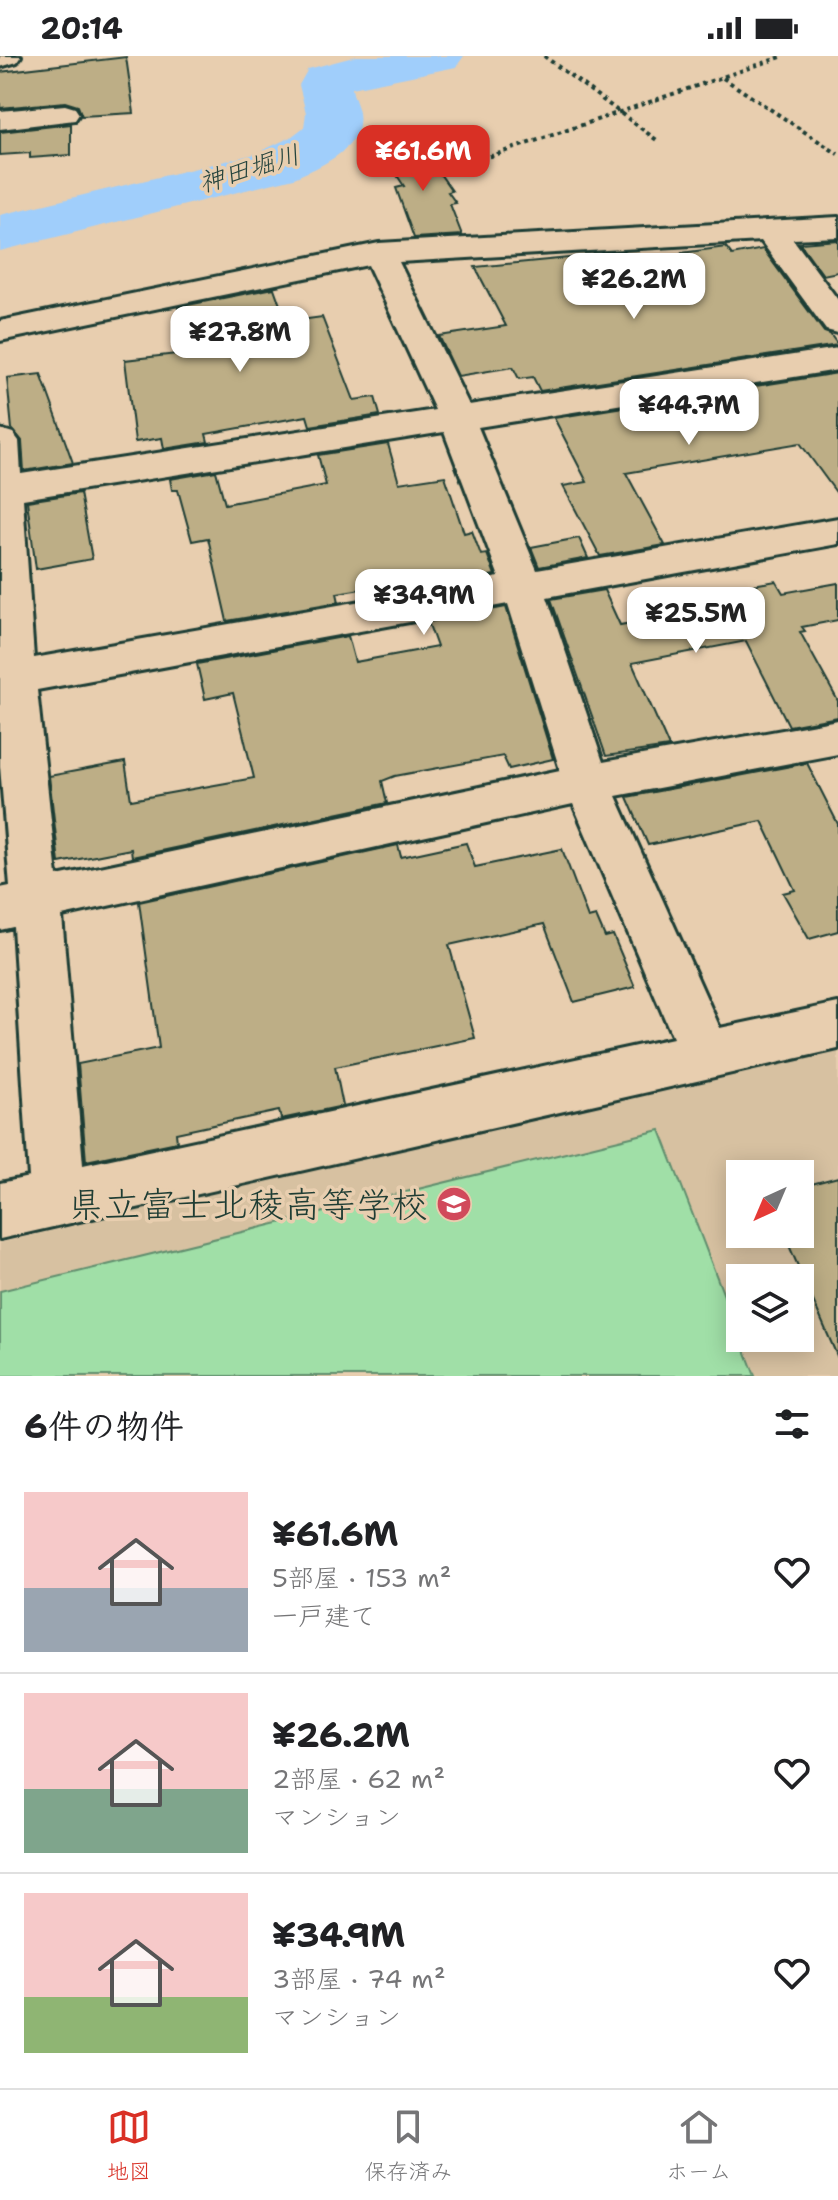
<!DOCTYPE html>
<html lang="ja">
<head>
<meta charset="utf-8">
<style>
	:root { --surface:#fff; --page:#f2f2f2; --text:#202124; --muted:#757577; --line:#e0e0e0; --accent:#d93025 }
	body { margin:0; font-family:"Shantell Sans","Klee One",sans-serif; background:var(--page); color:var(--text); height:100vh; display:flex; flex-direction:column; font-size:30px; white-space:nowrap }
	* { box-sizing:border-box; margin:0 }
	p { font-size:26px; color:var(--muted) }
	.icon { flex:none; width:44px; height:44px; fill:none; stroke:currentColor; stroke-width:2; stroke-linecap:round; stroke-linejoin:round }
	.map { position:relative; height:1320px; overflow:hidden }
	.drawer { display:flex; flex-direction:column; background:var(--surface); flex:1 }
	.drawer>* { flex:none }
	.needle { width:52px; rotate:224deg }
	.controls { position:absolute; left:726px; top:1104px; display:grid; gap:16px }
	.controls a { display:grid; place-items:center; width:88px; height:88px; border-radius:0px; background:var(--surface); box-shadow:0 4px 20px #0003; font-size:40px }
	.price { position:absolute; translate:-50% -68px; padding:0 18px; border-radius:16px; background:#fff; color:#222; font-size:26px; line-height:52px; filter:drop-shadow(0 2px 4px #0008) }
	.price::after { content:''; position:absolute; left:50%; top:48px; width:24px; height:18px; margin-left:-12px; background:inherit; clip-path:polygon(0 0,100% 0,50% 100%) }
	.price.current { background:var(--accent); color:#fff }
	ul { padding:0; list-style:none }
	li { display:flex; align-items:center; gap:24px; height:200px; padding:0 24px }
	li+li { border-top:2px solid var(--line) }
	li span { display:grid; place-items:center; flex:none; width:224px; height:160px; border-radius:0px; color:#555 }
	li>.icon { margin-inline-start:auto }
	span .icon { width:96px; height:96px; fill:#fffc; stroke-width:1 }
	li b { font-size:34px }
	h2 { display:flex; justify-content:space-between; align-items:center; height:96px; padding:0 24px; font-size:34px }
	.status { display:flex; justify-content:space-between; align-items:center; height:56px; padding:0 40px; background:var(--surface); direction:ltr }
	.status svg { height:22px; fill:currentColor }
	.menu { display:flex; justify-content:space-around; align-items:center; height:112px; border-top:2px solid var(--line); background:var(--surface); font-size:22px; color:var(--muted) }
	.menu a { display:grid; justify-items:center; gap:4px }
	.menu .current { color:var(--accent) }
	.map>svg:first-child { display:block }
</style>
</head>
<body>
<div class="status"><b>20:14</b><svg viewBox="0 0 49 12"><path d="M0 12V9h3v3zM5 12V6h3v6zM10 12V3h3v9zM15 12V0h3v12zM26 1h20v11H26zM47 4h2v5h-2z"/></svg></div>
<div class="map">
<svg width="838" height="1320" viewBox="0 0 838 1320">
	<rect width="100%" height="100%" fill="#e8ceaf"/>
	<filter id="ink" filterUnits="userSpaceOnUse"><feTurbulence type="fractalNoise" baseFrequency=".0125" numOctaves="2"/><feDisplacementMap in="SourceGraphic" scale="16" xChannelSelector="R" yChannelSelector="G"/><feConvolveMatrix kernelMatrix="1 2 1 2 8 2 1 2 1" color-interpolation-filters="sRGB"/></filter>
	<g filter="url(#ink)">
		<path fill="#d7c1a1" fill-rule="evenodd" d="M838 992V1320H0V1187ZM740 1118H800V1178H740ZM740 1222H800V1282H740Z"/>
		<path fill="#a0dfa7" stroke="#608e6e" stroke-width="2" d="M660 1074 755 1320H0V1235Z"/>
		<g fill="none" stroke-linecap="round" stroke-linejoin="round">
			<path fill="#a0cefb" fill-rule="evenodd" d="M357 0H464L456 11 352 32C353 41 358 49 359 57 365 93 319 111 294 122L0 195V159L255 98 291 81 304 71 306 57 299 29 308 13Z"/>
		</g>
		<path fill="#bdae86" stroke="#1f3d34" stroke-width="2" d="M126 1 134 57 82 60 78 50 65 46 0 52V16Z
			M71 68V99L30 102V97L0 99V76Z
			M419 88 452 135 448 136 456 147 450 148 462 179 414 182 396 132 404 130 381 95Z
			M838 184V216L823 219 800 187Z
			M726 191 732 199 763 193 824 276 830 278 838 289 540 335 533 321 519 323 513 311 458 320 439 280 506 270 475 211 589 200 608 245 700 226 681 197Z
			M274 232 286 266 322 261 354 344 375 341 380 359 310 370 307 360 206 378 208 386 164 393 162 382 135 386 125 304 186 297 178 251Z
			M838 317V439L800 387 626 417 665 489 600 500 563 430 587 426 554 362Z
			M41 318 73 407 24 415 22 385 12 373 7 322Z
			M388 388 399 427 445 420 464 477 472 475 481 499 487 498 495 519 417 532 415 524 337 537 339 546 227 565 208 482 192 485 178 434H172L170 423 216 415 225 448 326 429 318 399Z
			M80 437 92 503 36 513 27 445Z
			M579 482 588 502 539 511 531 491Z
			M776 525 783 537 838 527V564L802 571 805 575 800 576 838 645V661L789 670 746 585 632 607 669 691 606 700 551 543 604 534 620 569 731 548 724 534Z
			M506 551 553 703 509 713 503 700 395 720 382 725 387 747 132 801 131 793 59 807 49 720 125 706 131 744 254 722 233 637 205 643 197 608 348 580 355 606 437 591 428 566Z
			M807 707 838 768V875L809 883 783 837 795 834 762 765 648 789 627 741Z
			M466 787 475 811 562 793 588 862 596 860 605 881 613 879 635 931 574 946 544 868 449 889 475 982 335 1011 343 1050 281 1063 279 1055 176 1077 177 1086 86 1105 78 1008 159 992 139 846 398 789 401 801Z
			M838 1121V1302L784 1178H800V1131Z"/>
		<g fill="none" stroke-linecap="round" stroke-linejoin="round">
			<defs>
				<path id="minor" d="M0 0H21L17 6 0 11Z
					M65 49 75 52 79 58 75 64 0 73V55Z
					M838 161V181L793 183 838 244V277L826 274 761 185 399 206 469 349 838 292V314L478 371 537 514 838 462V488L547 541 603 706 838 664V698L616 740 720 972 838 947V993L0 1183V1127L29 1121 13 871 0 874V832L10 830 0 710V373L13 377 19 385 21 418 435 354 368 209 0 285V265L379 187ZM444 376 499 521 34 602 23 443ZM508 548 560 714 57 820 37 634ZM573 748 673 982 83 1109 62 860Z"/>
			</defs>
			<use href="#minor" stroke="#1f3d34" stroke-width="6"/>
			<path stroke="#1f3d34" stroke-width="4" stroke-dasharray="4 4" stroke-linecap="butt" d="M544 0 658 85
				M723 22 838 98
				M459 111 784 0"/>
			<use href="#minor" fill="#e8ceaf" fill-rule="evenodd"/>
		</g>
	</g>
	<defs>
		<symbol id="school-disc" viewBox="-11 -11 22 22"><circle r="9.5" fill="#d1495b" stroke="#e8ceaf"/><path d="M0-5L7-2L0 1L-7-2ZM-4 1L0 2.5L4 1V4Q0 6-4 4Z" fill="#fff"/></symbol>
	</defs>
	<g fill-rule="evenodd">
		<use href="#school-disc" x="434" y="1128" width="40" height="40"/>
	</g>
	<g text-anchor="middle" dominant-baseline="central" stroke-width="7" stroke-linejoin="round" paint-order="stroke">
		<g font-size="26" font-style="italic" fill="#25443e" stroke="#e8ceaf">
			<text transform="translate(249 112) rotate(-17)">神田堀川</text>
		</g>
		<g font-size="36" fill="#1f3d34" stroke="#e8ceaf" text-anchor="end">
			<text x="428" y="1148">県立富士北稜高等学校</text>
		</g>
	</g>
</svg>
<div class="controls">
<a><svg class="needle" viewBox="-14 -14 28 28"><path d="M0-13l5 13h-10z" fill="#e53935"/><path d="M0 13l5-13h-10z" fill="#757577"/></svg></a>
<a><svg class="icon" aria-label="layers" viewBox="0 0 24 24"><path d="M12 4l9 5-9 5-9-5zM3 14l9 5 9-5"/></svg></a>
</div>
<b class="price current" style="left:423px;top:137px">¥61.6M</b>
<b class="price" style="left:634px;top:265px">¥26.2M</b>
<b class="price" style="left:240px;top:318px">¥27.8M</b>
<b class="price" style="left:689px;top:391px">¥44.7M</b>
<b class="price" style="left:424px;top:581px">¥34.9M</b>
<b class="price" style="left:696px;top:599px">¥25.5M</b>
</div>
<section class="drawer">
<h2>6件の物件<svg class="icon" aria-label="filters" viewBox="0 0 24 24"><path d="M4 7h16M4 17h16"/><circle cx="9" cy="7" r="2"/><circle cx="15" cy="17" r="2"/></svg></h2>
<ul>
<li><span style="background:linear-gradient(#f6c9c9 60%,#9aa5b1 0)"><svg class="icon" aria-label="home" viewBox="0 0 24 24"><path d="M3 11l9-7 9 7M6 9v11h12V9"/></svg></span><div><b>¥61.6M</b><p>5部屋 · 153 m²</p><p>一戸建て</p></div><svg class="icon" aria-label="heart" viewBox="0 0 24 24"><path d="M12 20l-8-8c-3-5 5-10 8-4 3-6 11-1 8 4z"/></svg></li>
<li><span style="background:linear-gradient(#f6c9c9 60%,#7fa58c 0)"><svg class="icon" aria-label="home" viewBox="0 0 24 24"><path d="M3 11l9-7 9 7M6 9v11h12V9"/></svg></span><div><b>¥26.2M</b><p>2部屋 · 62 m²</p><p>マンション</p></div><svg class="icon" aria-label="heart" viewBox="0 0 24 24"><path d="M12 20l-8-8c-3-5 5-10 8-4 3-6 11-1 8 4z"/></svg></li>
<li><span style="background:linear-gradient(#f6c9c9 65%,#8fb573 0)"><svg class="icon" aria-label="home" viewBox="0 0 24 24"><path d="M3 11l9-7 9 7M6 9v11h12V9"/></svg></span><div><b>¥34.9M</b><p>3部屋 · 74 m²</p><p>マンション</p></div><svg class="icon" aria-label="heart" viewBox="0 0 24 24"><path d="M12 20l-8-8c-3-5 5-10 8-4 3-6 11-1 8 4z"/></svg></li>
</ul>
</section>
<nav class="menu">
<a class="current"><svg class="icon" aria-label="map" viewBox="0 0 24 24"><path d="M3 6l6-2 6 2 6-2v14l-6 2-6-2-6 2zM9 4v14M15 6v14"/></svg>地図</a>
<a><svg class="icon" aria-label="saved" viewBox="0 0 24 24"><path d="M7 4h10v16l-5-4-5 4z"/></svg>保存済み</a>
<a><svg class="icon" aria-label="home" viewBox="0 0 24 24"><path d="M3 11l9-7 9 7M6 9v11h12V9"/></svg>ホーム</a>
</nav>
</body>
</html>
